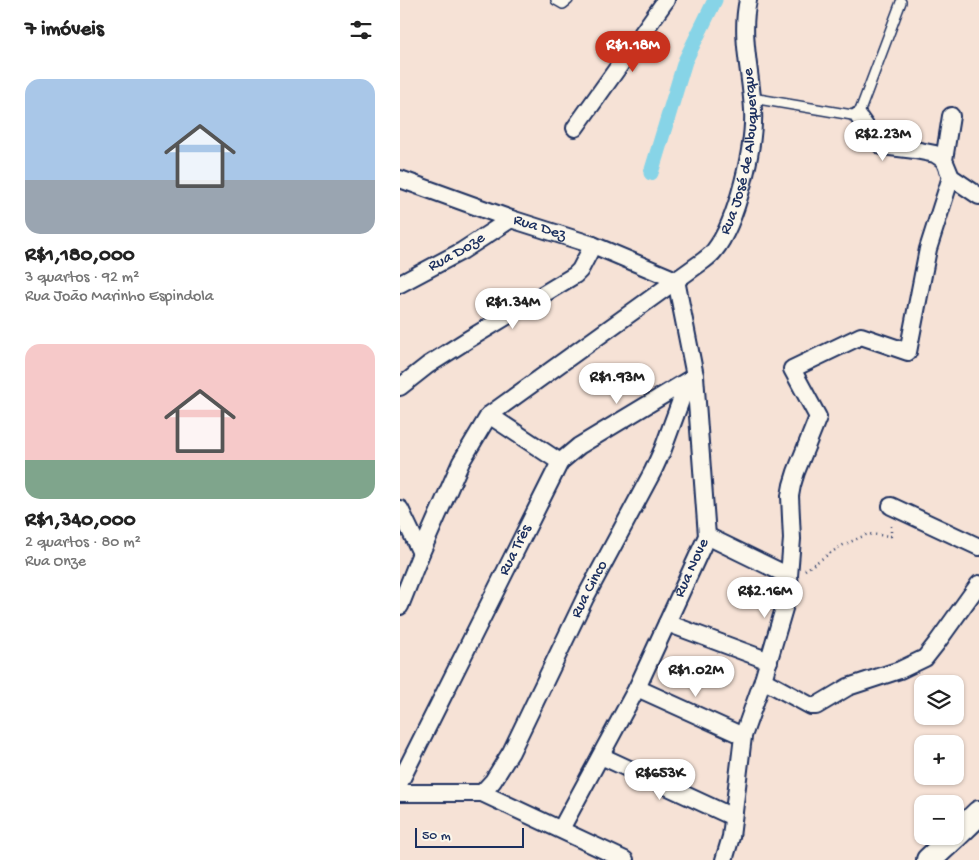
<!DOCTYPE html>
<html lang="pt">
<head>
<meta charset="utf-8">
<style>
	:root { --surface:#fff; --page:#f6f6f6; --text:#222; --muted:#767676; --accent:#c8321e }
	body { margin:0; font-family:"Gochi Hand",sans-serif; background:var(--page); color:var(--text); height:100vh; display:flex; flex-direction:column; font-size:19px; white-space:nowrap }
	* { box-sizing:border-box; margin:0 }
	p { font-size:16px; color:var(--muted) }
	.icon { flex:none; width:28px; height:28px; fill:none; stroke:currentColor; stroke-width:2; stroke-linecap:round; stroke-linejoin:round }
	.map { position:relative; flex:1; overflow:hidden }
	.details { display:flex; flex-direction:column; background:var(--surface); width:400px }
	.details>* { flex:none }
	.fabs { position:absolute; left:514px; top:675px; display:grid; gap:10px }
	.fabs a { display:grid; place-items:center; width:50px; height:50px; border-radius:10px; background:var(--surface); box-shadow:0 1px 4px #0004; font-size:25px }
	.scale { position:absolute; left:15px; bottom:12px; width:109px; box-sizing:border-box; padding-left:5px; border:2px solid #1b2f5e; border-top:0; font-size:14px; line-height:18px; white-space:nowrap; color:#1b2f5e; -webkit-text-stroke:4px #fbf7ec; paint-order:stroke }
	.price { position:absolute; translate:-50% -42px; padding:0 11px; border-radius:18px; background:#fff; color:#222; font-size:16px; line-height:32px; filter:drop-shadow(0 1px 2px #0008) }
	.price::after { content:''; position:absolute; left:50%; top:30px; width:15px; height:11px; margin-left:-8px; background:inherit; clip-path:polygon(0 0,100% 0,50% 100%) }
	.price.on { background:var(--accent); color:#fff }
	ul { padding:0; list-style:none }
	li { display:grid; align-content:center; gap:10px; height:265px; padding:0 25px }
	li span { display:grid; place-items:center; height:155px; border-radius:15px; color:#555 }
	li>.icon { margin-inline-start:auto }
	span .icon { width:90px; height:90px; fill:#fffc; stroke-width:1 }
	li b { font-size:21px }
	h2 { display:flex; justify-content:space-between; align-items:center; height:60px; padding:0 25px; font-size:21px }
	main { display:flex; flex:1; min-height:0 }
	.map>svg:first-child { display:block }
</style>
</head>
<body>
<main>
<section class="details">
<h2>7 imóveis<svg class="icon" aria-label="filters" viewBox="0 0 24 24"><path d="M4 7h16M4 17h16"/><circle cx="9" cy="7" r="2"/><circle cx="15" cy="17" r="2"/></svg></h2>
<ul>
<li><span style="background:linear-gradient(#a9c7e8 65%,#9aa5b1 0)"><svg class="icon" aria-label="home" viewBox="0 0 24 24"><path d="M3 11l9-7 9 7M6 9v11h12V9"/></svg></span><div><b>R$1,180,000</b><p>3 quartos · 92 m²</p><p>Rua João Marinho Espindola</p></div></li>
<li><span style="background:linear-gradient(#f6c9c9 75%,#7fa58c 0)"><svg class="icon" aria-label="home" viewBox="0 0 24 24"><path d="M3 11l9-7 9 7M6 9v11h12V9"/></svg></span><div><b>R$1,340,000</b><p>2 quartos · 80 m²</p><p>Rua Onze</p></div></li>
</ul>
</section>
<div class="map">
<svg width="579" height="860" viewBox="0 0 579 860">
	<rect width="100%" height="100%" fill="#f6e2d6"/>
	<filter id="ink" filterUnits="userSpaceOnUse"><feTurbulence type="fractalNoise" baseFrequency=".02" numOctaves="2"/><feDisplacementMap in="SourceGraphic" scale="10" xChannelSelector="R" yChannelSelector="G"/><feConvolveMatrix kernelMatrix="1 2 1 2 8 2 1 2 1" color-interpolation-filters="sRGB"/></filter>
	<g filter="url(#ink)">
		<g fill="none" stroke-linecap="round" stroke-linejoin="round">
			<path stroke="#87d4e7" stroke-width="15" d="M251 173 285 61 315 0"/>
			<defs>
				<path id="lane" d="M156 0 163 4 168 0
					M352 98 458 116 501 2"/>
				<g id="street">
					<path d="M458 116 473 137 482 146 515 150 535 154 544 160"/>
					<path d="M551 116 544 160 551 177 579 196"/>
					<path d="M175 128 266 0"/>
					<path id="s1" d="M0 179 111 219 193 245 276 280"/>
					<path id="s2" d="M0 284 62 251 111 219"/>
					<path d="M0 387 28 365 69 339 175 275 180 270 193 245"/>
					<path d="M89 415 160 462"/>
					<path d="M491 506 579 547"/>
					<path d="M0 509 21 553"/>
					<path d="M307 536 389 576 390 588 363 680 343 736 331 837 324 860"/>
					<path d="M389 576 392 539 390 496 392 485 396 472 418 417 392 369 461 336 508 352 528 249 551 177"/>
					<path id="s3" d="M0 606 21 553 61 462 89 415 303 261C307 258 311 255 314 251 337 223 355 145 353 110 351 72 340 37 348 0"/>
					<path d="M267 623 369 661"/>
					<path d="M363 680 411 706H416L448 687 500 670 525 658 536 644 579 584"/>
					<path d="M237 688 343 736"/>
					<path d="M201 756 333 817"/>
					<path id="s4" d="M0 782 160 462 179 446 295 376"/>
					<path d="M0 793H82L225 860"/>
					<path id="s5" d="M82 793 93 781 111 752 185 598 253 471 263 449 288 381"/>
					<path id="s6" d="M161 829 237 688 307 536 295 376 276 280"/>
				</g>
				<path id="secondary" d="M555 836 579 813
					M529 860 555 836"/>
			</defs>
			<use href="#lane" stroke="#1b2f5e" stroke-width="12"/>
			<use href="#street" stroke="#1b2f5e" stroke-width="20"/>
			<use href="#secondary" stroke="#1b2f5e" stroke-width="28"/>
			<path stroke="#1b2f5e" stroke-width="2.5" stroke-dasharray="1 4" stroke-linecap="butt" d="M405 570 441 546 468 534 491 536V522"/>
			<use href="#lane" stroke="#fbf7ec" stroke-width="9"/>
			<use href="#street" stroke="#fbf7ec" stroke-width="16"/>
			<use href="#secondary" stroke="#fbf7ec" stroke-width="24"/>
		</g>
	</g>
	<g text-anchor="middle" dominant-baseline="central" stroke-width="5" stroke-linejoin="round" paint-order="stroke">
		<g font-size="16" fill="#1b2f5e" stroke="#fbf7ec">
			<text stroke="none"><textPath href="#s3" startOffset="595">Rua José de Albuquerque</textPath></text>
			<text stroke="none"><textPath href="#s1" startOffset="148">Rua Dez</textPath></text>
			<text stroke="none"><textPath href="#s2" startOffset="65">Rua Doze</textPath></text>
			<text stroke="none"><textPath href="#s4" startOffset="259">Rua Três</textPath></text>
			<text stroke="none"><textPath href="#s6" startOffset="292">Rua Nove</textPath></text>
			<text stroke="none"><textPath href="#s5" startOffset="231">Rua Cinco</textPath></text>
		</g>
	</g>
</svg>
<div class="fabs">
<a><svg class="icon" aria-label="layers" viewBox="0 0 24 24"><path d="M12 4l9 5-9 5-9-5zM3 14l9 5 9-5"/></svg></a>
<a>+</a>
<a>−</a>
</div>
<div class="scale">50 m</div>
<b class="price on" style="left:233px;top:73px">R$1.18M</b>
<b class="price" style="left:483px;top:162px">R$2.23M</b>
<b class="price" style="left:113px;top:330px">R$1.34M</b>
<b class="price" style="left:217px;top:405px">R$1.93M</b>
<b class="price" style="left:365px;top:619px">R$2.16M</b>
<b class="price" style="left:296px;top:698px">R$1.02M</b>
<b class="price" style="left:260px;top:801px">R$653K</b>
</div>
</main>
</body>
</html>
